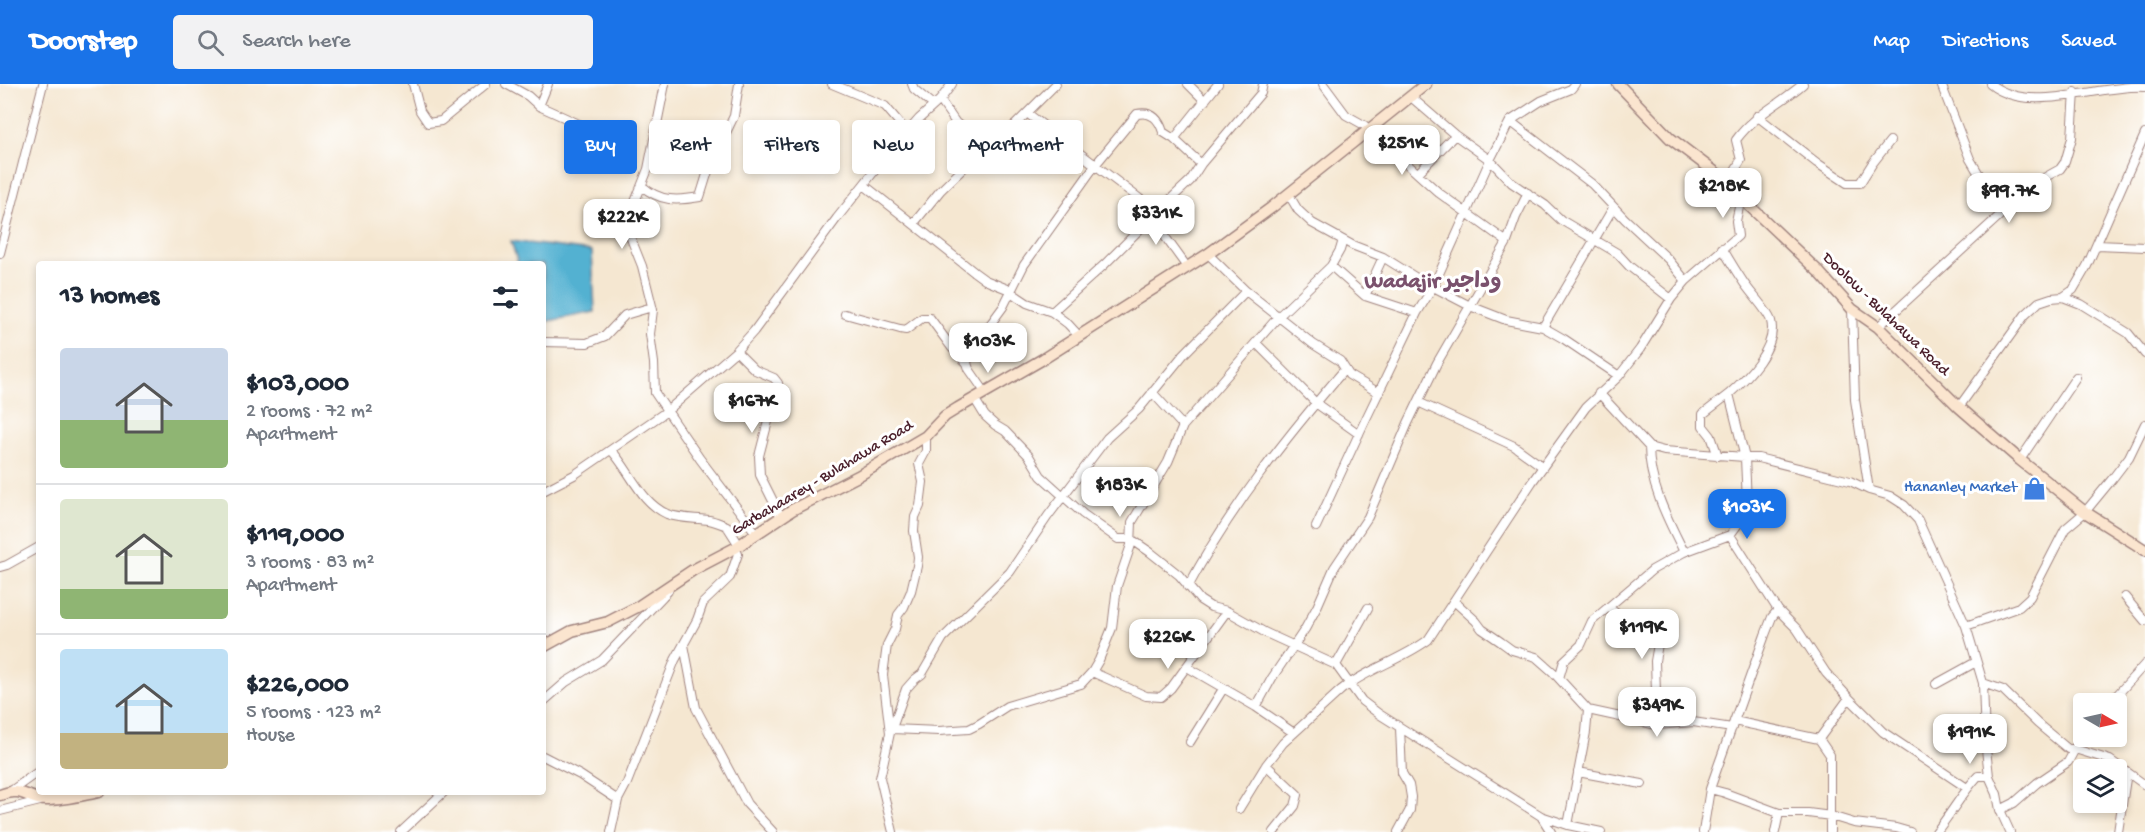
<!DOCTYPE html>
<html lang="en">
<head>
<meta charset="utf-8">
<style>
	:root { --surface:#fff; --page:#f2f2f3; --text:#1f2937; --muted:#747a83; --line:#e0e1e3; --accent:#1a73e8 }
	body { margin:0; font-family:"Gochi Hand","Playpen Sans Arabic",sans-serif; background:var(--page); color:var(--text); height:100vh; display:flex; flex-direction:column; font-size:22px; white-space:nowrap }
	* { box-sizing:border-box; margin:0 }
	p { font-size:20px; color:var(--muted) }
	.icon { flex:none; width:33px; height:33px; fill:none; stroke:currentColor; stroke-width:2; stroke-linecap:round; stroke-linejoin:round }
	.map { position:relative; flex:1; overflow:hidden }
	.sheet { position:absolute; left:36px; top:177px; width:510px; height:534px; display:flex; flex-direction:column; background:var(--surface); border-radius:6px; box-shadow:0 3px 9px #0003 }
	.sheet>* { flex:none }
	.top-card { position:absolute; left:564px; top:36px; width:570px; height:54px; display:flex; gap:12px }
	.needle { width:39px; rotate:99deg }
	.fabs { position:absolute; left:2073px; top:609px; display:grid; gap:12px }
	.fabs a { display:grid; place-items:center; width:54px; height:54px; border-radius:6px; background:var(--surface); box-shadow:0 3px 9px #0003; font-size:30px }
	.price { position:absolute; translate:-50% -51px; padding:0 14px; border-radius:12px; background:#fff; color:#222; font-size:20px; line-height:39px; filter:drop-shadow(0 2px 3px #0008) }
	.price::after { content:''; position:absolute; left:50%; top:36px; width:18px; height:14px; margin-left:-9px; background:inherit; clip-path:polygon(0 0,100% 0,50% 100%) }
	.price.on { background:var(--accent); color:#fff }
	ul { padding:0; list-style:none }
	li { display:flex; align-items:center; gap:18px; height:150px; padding:0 24px }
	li+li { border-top:2px solid var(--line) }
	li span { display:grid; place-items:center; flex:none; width:168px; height:120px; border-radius:6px; color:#555 }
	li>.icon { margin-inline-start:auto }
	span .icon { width:72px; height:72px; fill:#fffc; stroke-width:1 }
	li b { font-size:26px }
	h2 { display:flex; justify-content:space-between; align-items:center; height:72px; padding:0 24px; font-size:26px }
	.chip { padding:0 21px; border-radius:6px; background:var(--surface); box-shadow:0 3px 9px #0003; font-size:21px; line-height:54px }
	.chip.on { background:var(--accent); color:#fff }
	header { display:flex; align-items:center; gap:36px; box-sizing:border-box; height:84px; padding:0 30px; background:var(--accent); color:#fff }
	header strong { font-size:28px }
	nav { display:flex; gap:33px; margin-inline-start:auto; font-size:21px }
	.search { width:420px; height:54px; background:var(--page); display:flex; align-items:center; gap:15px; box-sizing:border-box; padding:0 21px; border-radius:6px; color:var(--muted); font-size:22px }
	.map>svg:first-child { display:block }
</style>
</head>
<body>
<header>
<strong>Doorstep</strong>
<div class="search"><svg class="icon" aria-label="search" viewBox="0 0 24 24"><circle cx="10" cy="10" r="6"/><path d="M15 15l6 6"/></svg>Search here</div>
<nav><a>Map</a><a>Directions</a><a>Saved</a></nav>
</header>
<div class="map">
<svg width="2145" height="748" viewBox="0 0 2145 748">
	<rect width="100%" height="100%" fill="#fff"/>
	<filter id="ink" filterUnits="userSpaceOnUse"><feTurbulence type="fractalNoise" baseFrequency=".0167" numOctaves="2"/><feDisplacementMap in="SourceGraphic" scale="12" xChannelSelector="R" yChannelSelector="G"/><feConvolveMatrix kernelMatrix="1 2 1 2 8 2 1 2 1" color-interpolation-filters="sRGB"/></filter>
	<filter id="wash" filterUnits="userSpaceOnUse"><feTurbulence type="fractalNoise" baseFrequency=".008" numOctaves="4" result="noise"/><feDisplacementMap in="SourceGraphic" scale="24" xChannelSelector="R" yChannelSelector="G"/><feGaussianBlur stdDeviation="1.35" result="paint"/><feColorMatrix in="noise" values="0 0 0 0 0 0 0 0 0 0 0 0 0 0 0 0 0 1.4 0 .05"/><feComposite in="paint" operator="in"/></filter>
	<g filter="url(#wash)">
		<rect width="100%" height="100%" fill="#f5e7d1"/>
		<path fill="#53b1d1" stroke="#4e687e" stroke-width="1.5" d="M511 157 592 167 595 228 543 238V180H518Z"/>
	</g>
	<g filter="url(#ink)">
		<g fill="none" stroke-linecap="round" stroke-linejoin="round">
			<defs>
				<path id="street" d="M413 0 420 27 428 39 441 37 486 0
					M506 0 528 12 539 22 590 45
					M665 0 648 85 629 133 628 144 632 157 642 182 653 226 650 250 654 279 655 309 700 375 756 449
					M832 0 885 22 908 49
					M912 0 914 5 933 21
					M1188 0 1205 17
					M1323 0 1346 31 1364 41 1439 109 1507 158
					M1941 0 1970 75 2002 129
					M1990 0C2031 32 2097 0 2145 3
					M1411 13 1455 51 1490 76 1512 99 1545 121 1561 136 1617 169 1629 182 1671 215
					M940 16 956 39 987 63
					M539 22 548 0
					M1027 29 1157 128 1105 180 1052 228
					M1757 32 1817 79 1847 99H1860L1872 80 1890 57
					M1510 37 1592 100 1625 135 1668 175 1686 197
					M1174 55 1218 0
					M1418 89 1455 51
					M1728 98 1741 76 1736 56C1754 31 1780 20 1803 0
					M864 101 974 188 985 196 1010 206 1015 211 1027 219 1052 228 1068 240 1079 252
					M642 102C660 118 677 117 700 113L709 84 734 32 739 0
					M1289 111 1298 126 1312 139 1352 161 1383 173 1418 195 1470 222 1506 236 1543 243 1564 255 1619 292
					M914 139 940 107 974 74 1015 41 1056 0
					M2097 161 2145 163
					M1722 164C1729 175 1735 186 1742 196 1749 208 1767 225 1771 237 1778 263 1746 295 1729 310L1745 374 1747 419 1744 432 1730 451 1778 526 1797 545 1826 589 1849 614 1883 648 1967 704
					M0 169 43 0
					M1208 170 1246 207 1313 260 1340 277 1349 291 1379 309
					M1331 182 1365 212 1417 229
					M1187 183 1166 154 1157 128 1190 97 1201 80 1261 9 1263 0
					M1365 212 1383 173
					M2063 213 2081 220 2128 249 2145 270
					M1852 225 1855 316 1869 406 1890 412 1904 421 1918 436 1966 542 1983 599 1985 656 1989 692 1997 710 2000 726 2010 748
					M845 230 900 245 906 246 922 234H930L952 264 967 279
					M1543 243 1613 124
					M1878 243 2021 112 2042 95 2060 85 2065 78 2072 54 2075 8
					M543 258 587 259 605 252 625 231 652 223
					M1256 259 1317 320 1359 350
					M736 267 755 286 774 294 778 299 759 372 760 391 781 433
					M985 308 969 285 967 279 970 268 1003 223 1024 181 1096 80 1137 30C1152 27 1159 35 1163 48L1174 55 1201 80
					M1152 308 1183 342
					M1599 309 1649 363 1664 367 1758 374 1850 397 1869 406
					M974 314 985 332 995 341 1005 347 1029 372 1041 392 1083 430 1118 455H1131L1150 468 1179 491 1200 516 1211 523 1227 527 1266 549 1336 581 1362 617 1379 630 1541 732 1568 741 1601 748
					M1418 318 1514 362 1543 383
					M1959 323 2025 231 2039 218 2051 214 2063 213 2073 206 2087 182 2145 50
					M1649 363C1649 400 1668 436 1684 468
					M611 366C630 386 640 418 667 430 680 435 695 434 709 436 715 437 721 440 727 442L739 461
					M1718 372 1711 352 1703 342V330L1729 310
					M2020 376 2076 293
					M543 407 574 391 667 327 736 267 754 247 837 134 888 70 919 35 940 16 952 0
					M1316 443 1363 341 1417 229 1433 203 1490 76 1510 37 1541 17 1571 5 1575 0
					M0 483 7 481 39 463
					M1188 503C1230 424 1286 353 1345 285
					M2125 513 2145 537
					M1454 517 1476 537 1482 545 1501 558 1512 566 1536 573 1553 588 1588 626 1586 648 1568 741
					M1609 524 1630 539 1656 551 1658 560 1655 577 1657 641
					M1966 542 2019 523 2030 513 2065 445 2085 428 2113 394 2129 373 2145 340
					M684 561 696 624 747 720 773 748
					M1336 581 1368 524
					M1187 583 1256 623 1294 649
					M1092 588 1146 612 1161 613 1171 604 1227 527
					M1559 594 1564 577 1581 561 1592 537 1652 486 1684 468 1730 451
					M1983 599 2003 606 2038 640 2068 665H2075L2110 676 2127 688 2118 748
					M1936 600 1976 578
					M543 618 566 598 602 576 668 507
					M2109 620 2145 580
					M1256 623 1272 594 1305 545 1317 523 1334 484 1368 433 1408 339 1437 279 1507 158 1516 133 1528 109
					M1588 626 1657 641 1693 638 1732 644
					M1734 637 1819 655
					M892 645 939 647 969 645 979 640 1007 622 1081 600 1092 588 1099 576 1112 544 1117 502 1131 461 1132 438 1168 378 1183 342 1279 232 1331 182 1340 166 1343 156
					M891 647 906 605 914 596 922 590 943 554 1010 488 1048 432 1107 354 1139 325 1184 270 1246 207
					M1190 658 1223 605
					M543 672 580 691 618 716
					M1266 681 1298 711 1295 722 1274 748
					M1578 688 1642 700
					M2127 688 2145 701
					M1710 705 1725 709 1779 729H1808L1831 732 1854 739 1896 744 1910 748
					M11 707 39 687
					M1239 725 1266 681 1283 659 1341 606C1367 585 1401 576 1428 556L1532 398 1586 323 1619 292 1640 265 1671 215 1686 197 1738 152 1736 137 1741 114
					M2000 726 2014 719 2037 699 2068 678 2075 665 2084 643
					M0 727 40 717
					M1541 732 1551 748
					M401 748 444 708
					M611 748 618 716 627 699 675 576 697 536 703 519 730 493 738 470 735 464
					M893 748 880 694 890 649 883 591 887 561 895 545 898 531 904 523 911 507 917 482 918 473 914 447 915 433 920 422 923 398 919 380 926 367V352
					M1398 748 1410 726 1411 713 1409 701 1402 689 1400 644
					M1703 748 1710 705 1718 682 1765 551 1772 533 1778 526
					M1775 748 1779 729
					M1830 748V671L1819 655 1849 614
					M1936 748C1951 730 1962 709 1978 692H1989"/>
				<path id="secondary" d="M1618 0 1670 54 1728 98 1741 114 1819 188 1852 225 1878 243 1959 323 2020 376 2085 428 2145 466
					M543 563 572 547 608 538 639 522 693 486 735 464 792 426 858 392 926 352 945 332 958 324 1043 275 1208 170 1271 124 1426 0
					M0 711C23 702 28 716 46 716 63 716 83 711 99 708"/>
			</defs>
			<use href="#street" stroke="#a0837e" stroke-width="10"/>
			<use href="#secondary" stroke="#a0837e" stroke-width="13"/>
			<use href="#street" stroke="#fff" stroke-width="8"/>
			<use href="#secondary" stroke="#fbe5cf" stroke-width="10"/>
		</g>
	</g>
	<defs>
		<symbol id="shop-bare" viewBox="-9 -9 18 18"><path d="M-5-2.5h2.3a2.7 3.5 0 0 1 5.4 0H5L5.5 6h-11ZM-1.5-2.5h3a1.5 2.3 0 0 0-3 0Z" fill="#3f7fe0" stroke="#fff" stroke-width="2.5" paint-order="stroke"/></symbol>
	</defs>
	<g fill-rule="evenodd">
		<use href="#shop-bare" x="2018" y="388" width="33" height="33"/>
	</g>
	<g text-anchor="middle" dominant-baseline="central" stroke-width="6" stroke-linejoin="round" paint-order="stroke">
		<g font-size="16" fill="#4a1f2b" stroke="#fff">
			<text transform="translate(1885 231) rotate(44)">Doolow - Bulahawa Road</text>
			<text transform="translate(823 395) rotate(-31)">Garbahaarey - Bulahawa Road</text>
		</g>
		<g font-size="16" fill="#366cbe" stroke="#fff" text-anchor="end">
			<text x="2017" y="404">Hananley Market</text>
		</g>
		<g font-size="22" font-weight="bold" fill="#7a516d" stroke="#fff">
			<text x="1433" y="199">Wadajir وداجير</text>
		</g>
	</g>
</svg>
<div class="fabs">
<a><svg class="needle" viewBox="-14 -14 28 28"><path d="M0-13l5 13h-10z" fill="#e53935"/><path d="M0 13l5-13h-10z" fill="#747a83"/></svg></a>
<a><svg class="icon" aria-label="layers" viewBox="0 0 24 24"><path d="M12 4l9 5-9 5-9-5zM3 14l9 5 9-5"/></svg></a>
</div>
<b class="price" style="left:1402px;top:92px">$251K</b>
<b class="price" style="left:1723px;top:135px">$218K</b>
<b class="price" style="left:2009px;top:140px">$99.7K</b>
<b class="price" style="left:1156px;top:162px">$331K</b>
<b class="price" style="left:622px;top:166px">$222K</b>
<b class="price" style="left:988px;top:290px">$103K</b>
<b class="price" style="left:752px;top:350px">$167K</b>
<b class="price" style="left:1120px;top:434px">$183K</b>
<b class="price on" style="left:1747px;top:456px">$103K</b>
<b class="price" style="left:1642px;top:576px">$119K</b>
<b class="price" style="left:1168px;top:586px">$226K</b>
<b class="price" style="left:1657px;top:654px">$349K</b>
<b class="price" style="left:1970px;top:681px">$191K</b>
<div class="top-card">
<a class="chip on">Buy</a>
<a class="chip">Rent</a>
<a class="chip">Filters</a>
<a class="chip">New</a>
<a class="chip">Apartment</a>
</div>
<section class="sheet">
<h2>13 homes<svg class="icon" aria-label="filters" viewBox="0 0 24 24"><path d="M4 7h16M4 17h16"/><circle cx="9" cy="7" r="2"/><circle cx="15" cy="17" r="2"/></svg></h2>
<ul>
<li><span style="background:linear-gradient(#c9d6e8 60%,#8fb573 0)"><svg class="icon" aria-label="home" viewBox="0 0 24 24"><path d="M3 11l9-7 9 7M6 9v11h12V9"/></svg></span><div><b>$103,000</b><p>2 rooms · 72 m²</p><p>Apartment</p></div></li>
<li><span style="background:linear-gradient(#dfe7d0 75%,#8fb573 0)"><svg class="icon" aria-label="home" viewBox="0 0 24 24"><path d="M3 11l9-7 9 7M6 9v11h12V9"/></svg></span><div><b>$119,000</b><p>3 rooms · 83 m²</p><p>Apartment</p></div></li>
<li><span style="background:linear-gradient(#bfe0f5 70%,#c2b280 0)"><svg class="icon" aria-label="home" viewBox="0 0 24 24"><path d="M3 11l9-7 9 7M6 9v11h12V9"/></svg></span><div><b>$226,000</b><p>5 rooms · 123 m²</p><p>House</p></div></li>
</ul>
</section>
</div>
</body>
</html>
